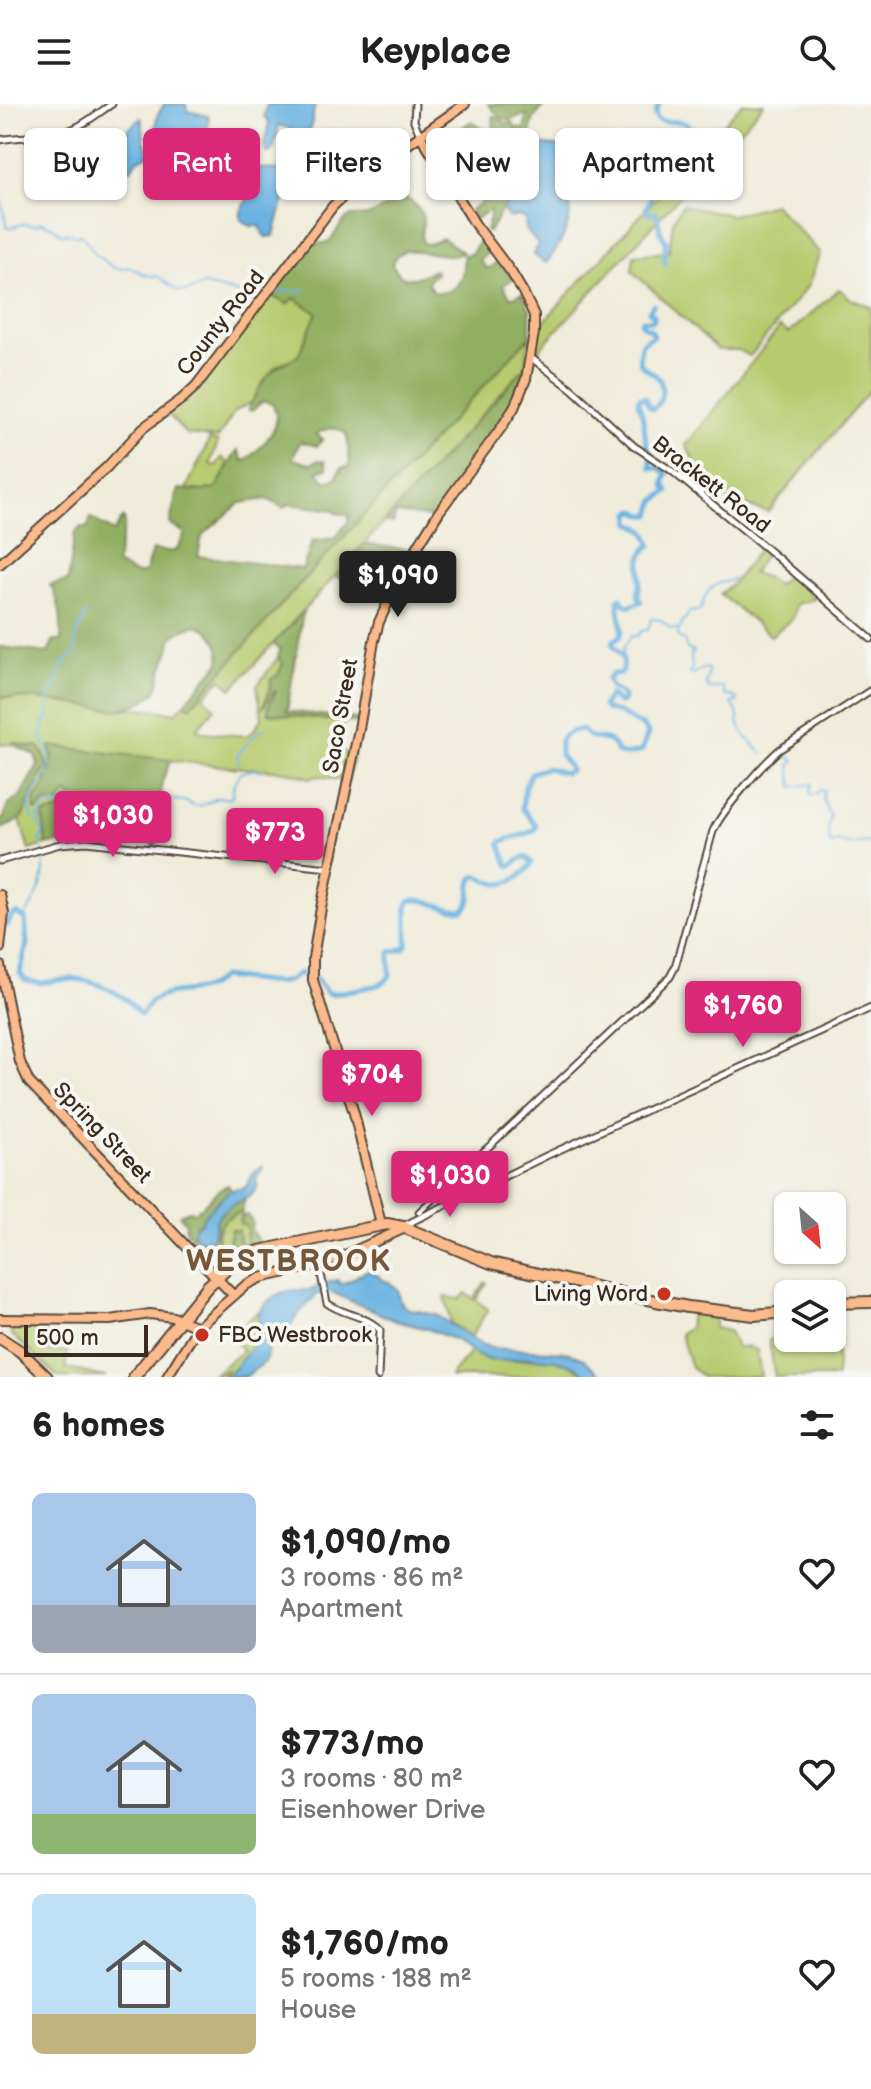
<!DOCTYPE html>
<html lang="en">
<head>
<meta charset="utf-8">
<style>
	:root { --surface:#fff; --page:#f6f6f6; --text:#222; --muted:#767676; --line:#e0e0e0; --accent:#db2777 }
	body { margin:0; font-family:"Balsamiq Sans",sans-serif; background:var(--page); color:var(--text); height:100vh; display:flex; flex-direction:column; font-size:30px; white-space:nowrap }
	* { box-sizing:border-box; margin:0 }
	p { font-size:26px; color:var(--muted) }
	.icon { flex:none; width:44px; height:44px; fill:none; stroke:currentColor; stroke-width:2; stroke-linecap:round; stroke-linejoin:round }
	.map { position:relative; height:1273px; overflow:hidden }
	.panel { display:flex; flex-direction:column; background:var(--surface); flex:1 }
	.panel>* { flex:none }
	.banner { position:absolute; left:24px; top:24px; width:824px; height:72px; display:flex; gap:16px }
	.needle { width:52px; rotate:153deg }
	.fabs { position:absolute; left:774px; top:1088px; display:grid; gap:16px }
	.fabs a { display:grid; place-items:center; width:72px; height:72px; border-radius:12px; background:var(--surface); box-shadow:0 2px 6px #0004; font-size:40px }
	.scale { position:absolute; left:24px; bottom:20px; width:124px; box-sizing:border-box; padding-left:8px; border:4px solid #3b2a1e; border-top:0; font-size:22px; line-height:28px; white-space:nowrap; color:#3b2a1e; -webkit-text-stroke:6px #f6f6f2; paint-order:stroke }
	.price { position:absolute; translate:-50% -68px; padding:0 18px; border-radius:8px; background:var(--accent); color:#fff; font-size:26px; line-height:52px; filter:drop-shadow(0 2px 4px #0008) }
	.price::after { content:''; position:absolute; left:50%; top:48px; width:24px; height:18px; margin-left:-12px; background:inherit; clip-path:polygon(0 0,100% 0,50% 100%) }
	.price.selected { background:#222; color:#fff }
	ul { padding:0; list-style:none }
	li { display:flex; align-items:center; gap:24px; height:200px; padding:0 32px }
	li+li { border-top:2px solid var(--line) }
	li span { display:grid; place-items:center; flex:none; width:224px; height:160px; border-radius:12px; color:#555 }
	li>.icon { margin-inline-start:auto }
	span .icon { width:96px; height:96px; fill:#fffc; stroke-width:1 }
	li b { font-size:34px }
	h2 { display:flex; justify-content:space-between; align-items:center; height:96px; padding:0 32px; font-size:34px }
	.chip { padding:0 28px; border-radius:12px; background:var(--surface); box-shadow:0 2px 6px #0004; font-size:28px; line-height:72px }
	.chip.selected { background:var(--accent); color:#fff }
	header { display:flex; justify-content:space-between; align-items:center; height:104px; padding:0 32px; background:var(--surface); font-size:36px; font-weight:700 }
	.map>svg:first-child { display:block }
</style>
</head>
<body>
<header><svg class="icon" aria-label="menu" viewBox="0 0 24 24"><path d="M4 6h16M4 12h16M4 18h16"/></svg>Keyplace<svg class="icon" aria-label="search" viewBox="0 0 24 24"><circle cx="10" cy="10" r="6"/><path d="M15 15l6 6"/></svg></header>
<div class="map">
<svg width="871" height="1273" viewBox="0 0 871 1273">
	<rect width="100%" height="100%" fill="#f6f6f2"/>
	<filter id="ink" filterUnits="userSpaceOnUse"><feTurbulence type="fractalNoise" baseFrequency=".0125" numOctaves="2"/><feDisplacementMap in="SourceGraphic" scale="16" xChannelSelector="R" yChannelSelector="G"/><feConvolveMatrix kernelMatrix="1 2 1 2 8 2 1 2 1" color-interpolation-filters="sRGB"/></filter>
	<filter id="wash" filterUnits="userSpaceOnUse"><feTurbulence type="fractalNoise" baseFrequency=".006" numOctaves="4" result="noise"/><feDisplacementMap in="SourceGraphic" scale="32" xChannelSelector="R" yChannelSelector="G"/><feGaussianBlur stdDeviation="1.8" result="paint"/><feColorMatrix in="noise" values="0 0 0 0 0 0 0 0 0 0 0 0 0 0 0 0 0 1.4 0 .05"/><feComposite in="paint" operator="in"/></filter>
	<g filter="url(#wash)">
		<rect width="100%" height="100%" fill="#f0ecda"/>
		<path fill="#b7cb6e" stroke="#797a46" stroke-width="2" d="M742 0H764L533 252 537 225Z
			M774 100 820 149 808 182 750 252 738 246H718L632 167 634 151 669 148 673 117 682 101 732 111Z
			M839 185 851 195 871 203V285L768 408C756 404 741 402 730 397 708 386 696 362 686 341L780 223 789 229Z
			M269 190 293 194 317 209 298 252 276 262 259 285 252 298 235 307 218 334 186 330 168 310 186 293Z
			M530 232 525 263 232 585 221 575 204 593 215 604 197 625 203 628 246 632 253 627 262 614 257 582 279 552 283 559 278 571 270 578 271 583 263 602 275 586 276 587 268 604V609L344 618 339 647 354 650 348 677 317 672 310 674 286 667 229 663 51 643C52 651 56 663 47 669L42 704 45 698 67 689 76 695 73 702 43 711 46 741 29 746 20 716C26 707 27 699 30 690 35 674 44 669 44 651L38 642C25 643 14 638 0 641V593L38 595 117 606C136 602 156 605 175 609L185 599 190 603 309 470Z
			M209 335 218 338 210 360 216 362 222 353 228 359 224 373 214 386 205 387 186 386C193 368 203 353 209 335Z
			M759 445 766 450 752 469 765 473 777 481 790 470 815 495 796 500 793 514 771 532 720 490 734 478Z
			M242 1107 240 1116 246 1120 247 1139H238L231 1126 228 1144 219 1145C213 1123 222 1114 242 1107Z
			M485 1178 487 1179 476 1196 488 1205 471 1233 451 1219 445 1193 460 1195 466 1189 474 1195Z
			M261 1205 259 1222 250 1248 226 1273 223 1272 228 1265 216 1273 213 1271 243 1246 230 1233Z
			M691 1207 716 1210 714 1224 729 1227 736 1243H748L757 1246 761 1273H702L691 1263 680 1230 689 1224Z
			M12 1218H45L47 1248 68 1247 65 1264 106 1273H58L11 1230Z
			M774 1234 801 1249C809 1240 824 1238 837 1240V1273H775L769 1236Z
			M471 1247C500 1266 535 1247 567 1259 575 1262 581 1268 588 1273H451L450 1272Z"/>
		<path fill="#91af61" stroke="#666c40" stroke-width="2" fill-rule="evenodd" d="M488 0H545L533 16 530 32 536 40 516 82 489 128 486 127 490 113V106L475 115 470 107 482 99 481 97 493 88H496L506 67 516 71 520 65C501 56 479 49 468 72L472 79 468 83 448 45 460 42V37L465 31 463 23 472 17C479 22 485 30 494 26L493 12H495L507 20 512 18 516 25 519 23 524 26 527 11C519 11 515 16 508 16 501 16 492 5 488 0Z
			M402 93C412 96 424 106 423 118 423 128 419 129 423 139L429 140 443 134 463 149 454 152 406 146 396 152 392 160C404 184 417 172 435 166L436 170 429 175 428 180 434 188C458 192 465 172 463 152L472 149 481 134 491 146 479 156 487 165 499 157 513 175 503 181 511 194 522 189 530 206V232L309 470 190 603 185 599 220 558C222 541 209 517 189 523 182 525 177 530 171 535 171 546 166 555 162 566 160 572 160 580 157 585 150 597 130 604 117 606L38 595 0 593V543L48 549 53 537H61C62 519 60 496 50 481L68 477 75 429 81 423 87 424 91 414 114 428 123 414 125 418 116 460C127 464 134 474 145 468L152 446C175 447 175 454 185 429L171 421 170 418 178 385 205 387 207 385 214 386C224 373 228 359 238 346L243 357 246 356C262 343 286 321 272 300 262 295 259 299 253 307L249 306V304C264 275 268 265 298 252L317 209 294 194 288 200 271 192 269 190 308 139C340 144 330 126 348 114 354 109 360 114 367 112 379 108 391 99 402 93ZM330 324C356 325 344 342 350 357L348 363 341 364C337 373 335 377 325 377L317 367 327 365 325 357 319 356 311 360 293 355V353L299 340 302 338 317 342 323 335 317 331 319 328ZM267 395 283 404 290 400 334 406 336 409 349 411 348 418 335 434 312 437 303 465 198 452 202 432 240 399Z
			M525 263 524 275 515 299 433 414 396 409 393 419 385 418Z
			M364 440 411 446 412 448 408 454 385 448 368 482 335 473Z
			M303 508 287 607 358 615 357 619 268 609V604L276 588 275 586 263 604 271 583V575L278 571 283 560 278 552 280 545 273 540Z
			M13 638 29 643 38 642 44 651 48 665 42 668V672L38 676V681C27 692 29 708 19 716 14 720 6 723 0 725V716L4 714C6 702 9 698 20 693 25 682 32 672 38 661L35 651 19 644Z
			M50 642 171 656 162 677 156 742H152L157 706 120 703 114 738 75 735 46 741 43 711 73 702 76 696 67 689 63 692 60 699 45 698 37 707 34 705 36 693C44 687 46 679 47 669L50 667 53 652Z
			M228 1081 231 1086C221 1094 206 1105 203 1118L196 1120 193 1131 202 1137 215 1131 216 1116 226 1103 245 1095 242 1107C222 1114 213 1123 219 1145L228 1144 231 1126H238L239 1139H247L246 1121 240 1120 242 1112 248 1111 252 1118 251 1127 257 1134 259 1142 236 1151 228 1159 218 1163 212 1151 202 1145 192 1136 185 1123 186 1119 179 1111 189 1106 194 1108C207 1102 213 1085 228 1081Z"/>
		<path fill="#69b2e1" stroke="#526e80" stroke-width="2" d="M164 0H186L187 7 209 12 202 68 196 79 171 67 166 45 155 27 157 12Z
			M267 0H315L307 43 290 40 289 35 291 25 279 21 273 46 269 49H267L264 42 269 18 264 12Z
			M141 14C145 22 142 28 144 36 146 43 150 43 148 51L136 57 131 65 112 62 107 43Z
			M536 40C552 41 580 43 589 57L577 92 574 95H568C577 113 558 145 546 159L534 151 538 140 526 126 525 115 520 112 509 114 503 106Z
			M248 63 276 66 287 71C287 95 278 110 274 132L266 133 263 130 260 122H251L241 116V108L250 89Z
			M262 1062 264 1064 257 1073C261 1100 226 1095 217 1115 214 1120 214 1128 213 1133L202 1137 195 1133 193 1127 195 1122 203 1118V1113L220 1095 231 1086 245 1084 254 1068Z
			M370 1166 385 1177 389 1178 398 1186 401 1199 409 1205 437 1211 483 1241 492 1244 568 1248 584 1255 603 1273H588L576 1263 556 1256 529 1254 500 1257 489 1256 478 1252 456 1236 428 1225 396 1217 329 1187 316 1191 301 1207 284 1230 272 1231 265 1258 245 1273H226C247 1250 258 1241 259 1208 269 1193 281 1186 299 1186 307 1186 310 1187 318 1183L319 1180 338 1176 339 1180C353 1178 356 1170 370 1166Z"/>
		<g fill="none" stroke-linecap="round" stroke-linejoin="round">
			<path stroke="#69b2e1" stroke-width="2" d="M0 91 8 124 22 120 37 121 41 118 55 124 61 130 70 129 75 132 80 130C85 134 92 144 94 150 107 156 112 170 129 163L146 171 159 173 178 187H189L204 181 237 189 252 186 263 187
				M271 188 305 186
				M679 525 682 523 681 519 686 514 689 508 700 507C704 495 707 483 720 479 724 478 729 477 734 475
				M623 552 624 542 631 533 639 531 641 527 648 526 651 515 661 516 671 525H678V532L684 537 687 545 694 548 691 551 692 563 690 570 693 571 700 566 707 564 709 567 706 579 709 585 722 583 726 593 731 592 737 595V598L731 599C743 613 735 613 740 624 742 629 758 646 763 649
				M251 636 258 628 265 624
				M777 651H786L795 657 790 661 793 683 813 680 810 688 812 692 821 686 824 687 823 695 830 712 828 725 830 739 833 740 836 737 848 740 871 738
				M239 660 237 651 249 638
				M158 694 163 695
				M165 695 184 697 195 702
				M198 702C212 700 212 690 229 695L232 692 234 680 240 669 252 666H264
				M38 712H42L43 705 47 701 54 703 57 700 61 702 67 696 74 695
				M33 714C25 696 35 691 43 677 47 671 48 666 51 659L47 657 50 649 47 647 49 644 43 639 45 635 39 631 45 622 43 617H47L48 615 49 591 53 588 54 583 58 580V574L61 572V562L76 548V532L86 510
				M39 714V721L43 726V732L40 735 42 743
				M24 814C39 790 47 777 43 747"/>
			<path stroke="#69b2e1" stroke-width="5" d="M659 0 655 10 658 16C669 21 680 13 689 22L684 27 671 26C657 38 657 62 655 80 654 89 650 96 646 104L649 110H657L660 127 666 138 664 153 665 159
				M652 351C641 335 648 318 638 299L639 294 644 293 649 302 653 305C660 299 661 296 662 288 663 266 644 270 640 258 638 253 641 244 642 239L654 231 650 225 644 223 641 219 643 216 651 217 654 215V211L649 208 653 201
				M2 818 8 821 11 812 17 809 25 815 27 840 20 869 25 876C43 883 57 874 75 875 93 876 115 887 128 897 133 902 136 907 141 911 147 906 146 900 153 896 169 886 188 890 205 884 212 882 216 877 222 873L276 879 288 877 299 869 309 872
				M316 875 326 888 331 890 375 882 385 878 390 871V848L403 845 407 840V803L409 797C427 792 445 808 463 806 475 798 467 785 473 774L478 772C484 775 491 779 498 780 511 781 526 769 532 759L526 753 520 755 511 762 508 761 500 739C511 731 527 734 536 724V721L522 704 525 682 531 669 546 664 565 669 571 666 569 662 560 651V636C564 632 570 626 577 626 585 625 583 628 589 632 601 638 611 631 617 648 624 652 636 650 642 646L648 629 642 621C632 619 628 613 619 609 611 606 608 609 603 602L610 591 618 599 623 598V591L612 584 607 575 613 570 621 569C627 556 621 550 613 541L614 536 620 533 622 527 618 496 621 494 624 500 630 502 641 498C636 490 639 488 640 479 641 462 637 451 651 441 648 428 643 424 631 419V409L635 406 644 411H651L655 397 668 387 664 380 667 370 660 364H651V355"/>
		</g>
	</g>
	<g filter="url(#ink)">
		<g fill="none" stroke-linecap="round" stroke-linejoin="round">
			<defs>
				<path id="minor" d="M415 0 414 17 420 31
					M0 36C19 32 38 34 57 30 78 26 94 12 112 0
					M530 253 572 285 634 342 672 367 773 450 871 535
					M0 757 60 740 86 738 329 764
					M419 1108 670 873 675 863 713 727C722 707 761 662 779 646L871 586
					M405 1121 546 1052 871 904
					M319 1161 327 1199C342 1211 367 1211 380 1226L378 1273"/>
				<path id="major" d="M0 460 107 363 143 324 182 295 196 282 333 102 373 65 465 0
					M0 791 4 809 0 844
					M0 861 20 958 29 978 233 1191
					M381 1120 354 1009 313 876V854L321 804 359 625 374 537 379 518 402 468 439 408 501 324 514 304 526 275 534 229V211L523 188 511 168 475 120 420 31
					M0 1215 110 1216 150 1210 173 1213 198 1223
					M167 1273 198 1223 246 1181 260 1174 313 1162 339 1154 405 1124"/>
				<path id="highway" d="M832 1199 871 1198
					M0 1234 20 1247 47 1273
					M134 1273 208 1182 230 1162 259 1147 387 1120 403 1123 491 1159 656 1197 688 1203 754 1211 788 1208"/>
			</defs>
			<use href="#minor" stroke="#56473a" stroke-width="9"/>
			<use href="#major" stroke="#56473a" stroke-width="12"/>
			<use href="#highway" stroke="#56473a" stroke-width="14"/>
			<use href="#minor" stroke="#fff" stroke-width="5"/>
			<use href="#major" stroke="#fbbb8d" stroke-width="8"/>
			<use href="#highway" stroke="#fbbb8d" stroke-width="10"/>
		</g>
	</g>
	<g fill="#c8321e" stroke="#f6f6f2" stroke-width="3">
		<circle cx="664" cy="1190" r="8"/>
		<circle cx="202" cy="1231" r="8"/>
	</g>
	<g text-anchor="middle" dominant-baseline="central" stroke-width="8" stroke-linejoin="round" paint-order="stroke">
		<g font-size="22" fill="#3b2a1e" stroke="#f6f6f2">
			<text transform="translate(221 219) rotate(-52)">County Road</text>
			<text transform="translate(711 381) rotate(38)">Brackett Road</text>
			<text transform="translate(341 612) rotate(-80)">Saco Street</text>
			<text transform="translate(102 1029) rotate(46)">Spring Street</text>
		</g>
		<g font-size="22" fill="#3b2a1e" stroke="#f6f6f2" text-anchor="end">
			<text x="648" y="1190">Living Word</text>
			<text x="218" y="1231" text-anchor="start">FBC Westbrook</text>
		</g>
		<g font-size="30" font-weight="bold" letter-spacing="2" fill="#76573a" stroke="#f6f6f2">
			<text x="289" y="1158">WESTBROOK</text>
		</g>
	</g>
</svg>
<div class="fabs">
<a><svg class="needle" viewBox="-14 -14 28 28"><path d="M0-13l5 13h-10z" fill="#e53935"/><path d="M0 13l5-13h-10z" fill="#767676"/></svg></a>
<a><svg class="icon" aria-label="layers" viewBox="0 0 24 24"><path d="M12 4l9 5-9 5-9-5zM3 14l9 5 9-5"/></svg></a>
</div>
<div class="scale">500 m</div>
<b class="price selected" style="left:398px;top:515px">$1,090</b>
<b class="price" style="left:113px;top:755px">$1,030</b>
<b class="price" style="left:275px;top:772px">$773</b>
<b class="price" style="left:743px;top:945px">$1,760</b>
<b class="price" style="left:372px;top:1014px">$704</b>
<b class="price" style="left:450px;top:1115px">$1,030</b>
<div class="banner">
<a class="chip">Buy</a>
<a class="chip selected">Rent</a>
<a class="chip">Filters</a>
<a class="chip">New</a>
<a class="chip">Apartment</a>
</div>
</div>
<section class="panel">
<h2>6 homes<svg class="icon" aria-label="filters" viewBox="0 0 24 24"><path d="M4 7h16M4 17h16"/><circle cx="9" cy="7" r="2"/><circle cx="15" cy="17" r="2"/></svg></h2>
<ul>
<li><span style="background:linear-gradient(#a9c7e8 70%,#9aa5b1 0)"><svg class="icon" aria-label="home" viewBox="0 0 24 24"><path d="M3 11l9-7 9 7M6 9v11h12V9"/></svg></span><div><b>$1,090/mo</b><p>3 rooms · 86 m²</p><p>Apartment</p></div><svg class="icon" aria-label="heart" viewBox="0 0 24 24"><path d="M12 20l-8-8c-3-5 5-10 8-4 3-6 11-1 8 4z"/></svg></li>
<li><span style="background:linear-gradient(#a9c7e8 75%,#8fb573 0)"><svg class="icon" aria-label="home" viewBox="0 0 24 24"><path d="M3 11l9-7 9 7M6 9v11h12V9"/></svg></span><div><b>$773/mo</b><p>3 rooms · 80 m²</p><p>Eisenhower Drive</p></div><svg class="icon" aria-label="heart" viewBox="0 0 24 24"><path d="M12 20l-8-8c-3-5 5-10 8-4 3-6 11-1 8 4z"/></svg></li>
<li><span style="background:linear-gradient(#bfe0f5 75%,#c2b280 0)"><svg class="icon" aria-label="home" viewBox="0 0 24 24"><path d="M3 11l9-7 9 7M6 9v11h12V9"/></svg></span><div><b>$1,760/mo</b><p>5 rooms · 188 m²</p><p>House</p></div><svg class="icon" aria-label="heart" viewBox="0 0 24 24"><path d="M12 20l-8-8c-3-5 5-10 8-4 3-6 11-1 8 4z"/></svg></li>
</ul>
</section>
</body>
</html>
